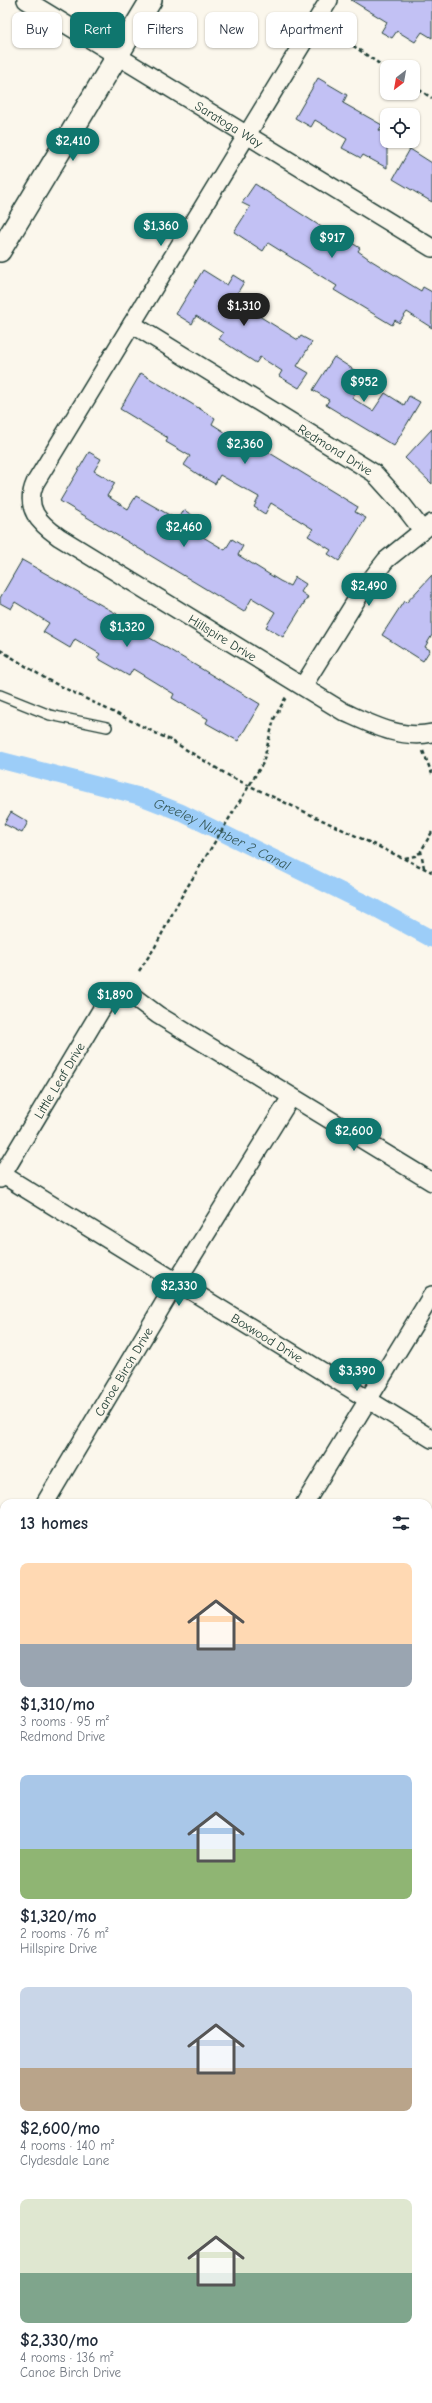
<!DOCTYPE html>
<html lang="en">
<head>
<meta charset="utf-8">
<style>
	:root { --surface:#fff; --page:#f6f6f7; --text:#1f2937; --muted:#747a83; --accent:#0f766e }
	body { margin:0; font-family:"Comic Neue",sans-serif; background:var(--page); color:var(--text); height:100vh; display:flex; flex-direction:column; font-size:15px; white-space:nowrap }
	* { box-sizing:border-box; margin:0 }
	p { font-size:13px; color:var(--muted) }
	.icon { flex:none; width:22px; height:22px; fill:none; stroke:currentColor; stroke-width:2; stroke-linecap:round; stroke-linejoin:round }
	.map { position:relative; flex:1; overflow:hidden }
	.side { position:absolute; left:0px; top:1499px; width:432px; height:904px; display:flex; flex-direction:column; background:var(--surface); border-radius:12px 12px 0 0; box-shadow:0 1px 3px #0004 }
	.side>* { flex:none }
	.hud { position:absolute; left:12px; top:12px; width:408px; height:36px; display:flex; gap:8px }
	.needle { width:26px; rotate:211deg }
	.fabs { position:absolute; left:380px; top:60px; display:grid; gap:8px }
	.fabs a { display:grid; place-items:center; width:40px; height:40px; border-radius:8px; background:var(--surface); box-shadow:0 1px 3px #0004; font-size:20px }
	.price { position:absolute; translate:-50% -34px; padding:0 9px; border-radius:14px; background:var(--accent); color:#fff; font-size:13px; line-height:26px; filter:drop-shadow(0 1px 2px #0008) }
	.price::after { content:''; position:absolute; left:50%; top:24px; width:12px; height:9px; margin-left:-6px; background:inherit; clip-path:polygon(0 0,100% 0,50% 100%) }
	.price.current { background:#222; color:#fff }
	ul { padding:0; list-style:none }
	li { display:grid; align-content:center; gap:8px; height:212px; padding:0 20px }
	li span { display:grid; place-items:center; height:124px; border-radius:8px; color:#555 }
	li>.icon { margin-inline-start:auto }
	span .icon { width:72px; height:72px; fill:#fffc; stroke-width:1 }
	li b { font-size:17px }
	h2 { display:flex; justify-content:space-between; align-items:center; height:48px; padding:0 20px; font-size:17px }
	.pill { padding:0 14px; border-radius:8px; background:var(--surface); box-shadow:0 1px 3px #0004; font-size:14px; line-height:36px }
	.pill.current { background:var(--accent); color:#fff }
	.map>svg:first-child { display:block }
</style>
</head>
<body>
<div class="map">
<svg width="432" height="2403" viewBox="0 0 432 2403">
	<rect width="100%" height="100%" fill="#fbf7ec"/>
	<filter id="ink" filterUnits="userSpaceOnUse"><feTurbulence type="fractalNoise" baseFrequency=".025" numOctaves="2"/><feDisplacementMap in="SourceGraphic" scale="8" xChannelSelector="R" yChannelSelector="G"/><feConvolveMatrix kernelMatrix="1 2 1 2 8 2 1 2 1" color-interpolation-filters="sRGB"/></filter>
	<g filter="url(#ink)">
		<g fill="none" stroke-linecap="round" stroke-linejoin="round">
			<path stroke="#9ccdf8" stroke-width="17" id="s1" d="M0 760 139 796 180 812 375 908 432 939"/>
		</g>
		<path fill="#c2c1f4" stroke="#1f3d34" d="M351 0H432V38L422 32 415 42 397 31 392 38 381 32 387 22Z
			M318 78 347 95 343 103 382 125 379 130 387 134V168L363 155 361 158 342 148 347 139 315 120 311 127 295 118Z
			M410 149 432 163V202L393 179Z
			M255 184 337 237 339 235 360 248 358 251 372 261 421 291 423 287 432 292V328L407 312 399 323 395 320 392 325 334 290 337 286 268 243 263 251 234 232 250 207 242 203Z
			M203 270 227 285 233 275 244 282 233 300 298 340 301 336 312 342 297 366 309 373 299 388 279 376 282 371 260 357 256 363 219 339 223 333 196 316 192 324 176 314Z
			M334 357 365 377 352 398 373 411 385 393 404 405 409 396 420 402 394 446 326 405 329 400 313 390Z
			M141 373 215 418 212 424 239 441 242 436 358 507 355 512 366 518 339 561 328 554 331 550 308 536 313 529 271 503 265 514 254 507 259 497 220 475 215 484 199 475 184 465 190 456 166 442 168 438 120 409Z
			M432 429V484L405 458Z
			M89 452 101 459 94 471 115 483 107 496 128 509 136 496 178 520 184 510 195 517 188 528 225 550 232 539 243 546 238 555 280 581 290 586 295 577 306 584 301 592 308 597 283 637 266 627 275 612 252 598 244 612 60 501Z
			M22 560 117 614 115 617 260 704 238 741 206 723 208 719 172 698 174 694 133 669 129 676 97 658 100 654 75 639 70 648 43 632 49 623 15 602 11 609 0 603V598Z
			M432 575V635L425 647 430 650 423 661 382 635 404 601 406 603Z
			M11 812 28 822 22 833 4 824Z"/>
		<g fill="none" stroke-linecap="round" stroke-linejoin="round">
			<defs>
				<path id="service" d="M0 695 50 715 107 727"/>
				<g id="minor">
					<path id="s2" d="M26 0 432 248"/>
					<path id="s3" d="M329 0 35 483C24 508 39 523 59 537L344 712C371 724 401 740 432 733"/>
					<path id="s4" d="M132 324 374 473 402 504 422 530"/>
					<path d="M303 686 362 591 386 560 432 523"/>
					<path id="s5" d="M0 1173 432 1439"/>
					<path id="s6" d="M0 1179 104 1005 116 994 134 997 158 1015 432 1182"/>
					<path id="s7" d="M45 1503 177 1281 291 1097"/>
					<path d="M305 1503 432 1295"/>
					<path d="M0 1579 4 1572"/>
					<path d="M0 1679 4 1681"/>
					<path d="M428 1794 432 1791"/>
					<path d="M428 1932 432 1934"/>
					<path d="M0 2010 4 2003"/>
					<path d="M0 2345 4 2347"/>
					<path d="M93 2399 100 2403"/>
				</g>
				<path id="tertiary" d="M0 251 151 0
					M0 1950 4 1952"/>
			</defs>
			<use href="#service" stroke="#1f3d34" stroke-width="12"/>
			<use href="#minor" stroke="#1f3d34" stroke-width="20"/>
			<use href="#tertiary" stroke="#1f3d34" stroke-width="24"/>
			<path stroke="#1f3d34" stroke-width="2.5" stroke-dasharray="4 3" stroke-linecap="butt" d="M330 30 387 69
				M413 86 432 98
				M0 650 48 680 172 741 231 777 432 872
				M423 751 432 774
				M405 858 415 856 421 852
				M424 868 421 851 432 832
				M139 971 155 947 180 899 263 763 274 719 286 697"/>
			<use href="#service" stroke="#fbf7ec" stroke-width="9"/>
			<use href="#minor" stroke="#fbf7ec" stroke-width="17"/>
			<use href="#tertiary" stroke="#fbf7ec" stroke-width="21"/>
		</g>
	</g>
	<g text-anchor="middle" dominant-baseline="central" stroke-width="3" stroke-linejoin="round" paint-order="stroke">
		<g font-size="13" fill="#1f3d34" stroke="#fbf7ec">
			<text stroke="none"><textPath href="#s2" startOffset="238">Saratoga Way</textPath></text>
			<text stroke="none"><textPath href="#s4" startOffset="239">Redmond Drive</textPath></text>
			<text stroke="none"><textPath href="#s3" startOffset="823">Hillspire Drive</textPath></text>
			<text stroke="none"><textPath href="#s6" startOffset="115">Little Leaf Drive</textPath></text>
			<text stroke="none"><textPath href="#s5" startOffset="314">Boxwood Drive</textPath></text>
			<text stroke="none"><textPath href="#s7" startOffset="153">Canoe Birch Drive</textPath></text>
		</g>
		<g font-size="14" font-style="italic" fill="#385a5b" stroke="#fbf7ec">
			<text stroke="none"><textPath href="#s1" startOffset="235">Greeley Number 2 Canal</textPath></text>
		</g>
	</g>
</svg>
<div class="fabs">
<a><svg class="needle" viewBox="-14 -14 28 28"><path d="M0-13l5 13h-10z" fill="#e53935"/><path d="M0 13l5-13h-10z" fill="#747a83"/></svg></a>
<a><svg class="icon" aria-label="locate" viewBox="0 0 24 24"><circle cx="12" cy="12" r="6"/><path d="M12 2v4M12 18v4M2 12h4M18 12h4"/></svg></a>
</div>
<b class="price" style="left:73px;top:162px">$2,410</b>
<b class="price" style="left:161px;top:247px">$1,360</b>
<b class="price" style="left:332px;top:259px">$917</b>
<b class="price current" style="left:244px;top:327px">$1,310</b>
<b class="price" style="left:364px;top:403px">$952</b>
<b class="price" style="left:245px;top:465px">$2,360</b>
<b class="price" style="left:184px;top:548px">$2,460</b>
<b class="price" style="left:369px;top:607px">$2,490</b>
<b class="price" style="left:127px;top:648px">$1,320</b>
<b class="price" style="left:115px;top:1016px">$1,890</b>
<b class="price" style="left:354px;top:1152px">$2,600</b>
<b class="price" style="left:179px;top:1307px">$2,330</b>
<b class="price" style="left:357px;top:1392px">$3,390</b>
<div class="hud">
<a class="pill">Buy</a>
<a class="pill current">Rent</a>
<a class="pill">Filters</a>
<a class="pill">New</a>
<a class="pill">Apartment</a>
</div>
<section class="side">
<h2>13 homes<svg class="icon" aria-label="filters" viewBox="0 0 24 24"><path d="M4 7h16M4 17h16"/><circle cx="9" cy="7" r="2"/><circle cx="15" cy="17" r="2"/></svg></h2>
<ul>
<li><span style="background:linear-gradient(#ffd9b3 65%,#9aa5b1 0)"><svg class="icon" aria-label="home" viewBox="0 0 24 24"><path d="M3 11l9-7 9 7M6 9v11h12V9"/></svg></span><div><b>$1,310/mo</b><p>3 rooms · 95 m²</p><p>Redmond Drive</p></div></li>
<li><span style="background:linear-gradient(#a9c7e8 60%,#8fb573 0)"><svg class="icon" aria-label="home" viewBox="0 0 24 24"><path d="M3 11l9-7 9 7M6 9v11h12V9"/></svg></span><div><b>$1,320/mo</b><p>2 rooms · 76 m²</p><p>Hillspire Drive</p></div></li>
<li><span style="background:linear-gradient(#c9d6e8 65%,#b9a48a 0)"><svg class="icon" aria-label="home" viewBox="0 0 24 24"><path d="M3 11l9-7 9 7M6 9v11h12V9"/></svg></span><div><b>$2,600/mo</b><p>4 rooms · 140 m²</p><p>Clydesdale Lane</p></div></li>
<li><span style="background:linear-gradient(#dfe7d0 60%,#7fa58c 0)"><svg class="icon" aria-label="home" viewBox="0 0 24 24"><path d="M3 11l9-7 9 7M6 9v11h12V9"/></svg></span><div><b>$2,330/mo</b><p>4 rooms · 136 m²</p><p>Canoe Birch Drive</p></div></li>
</ul>
</section>
</div>
</body>
</html>
